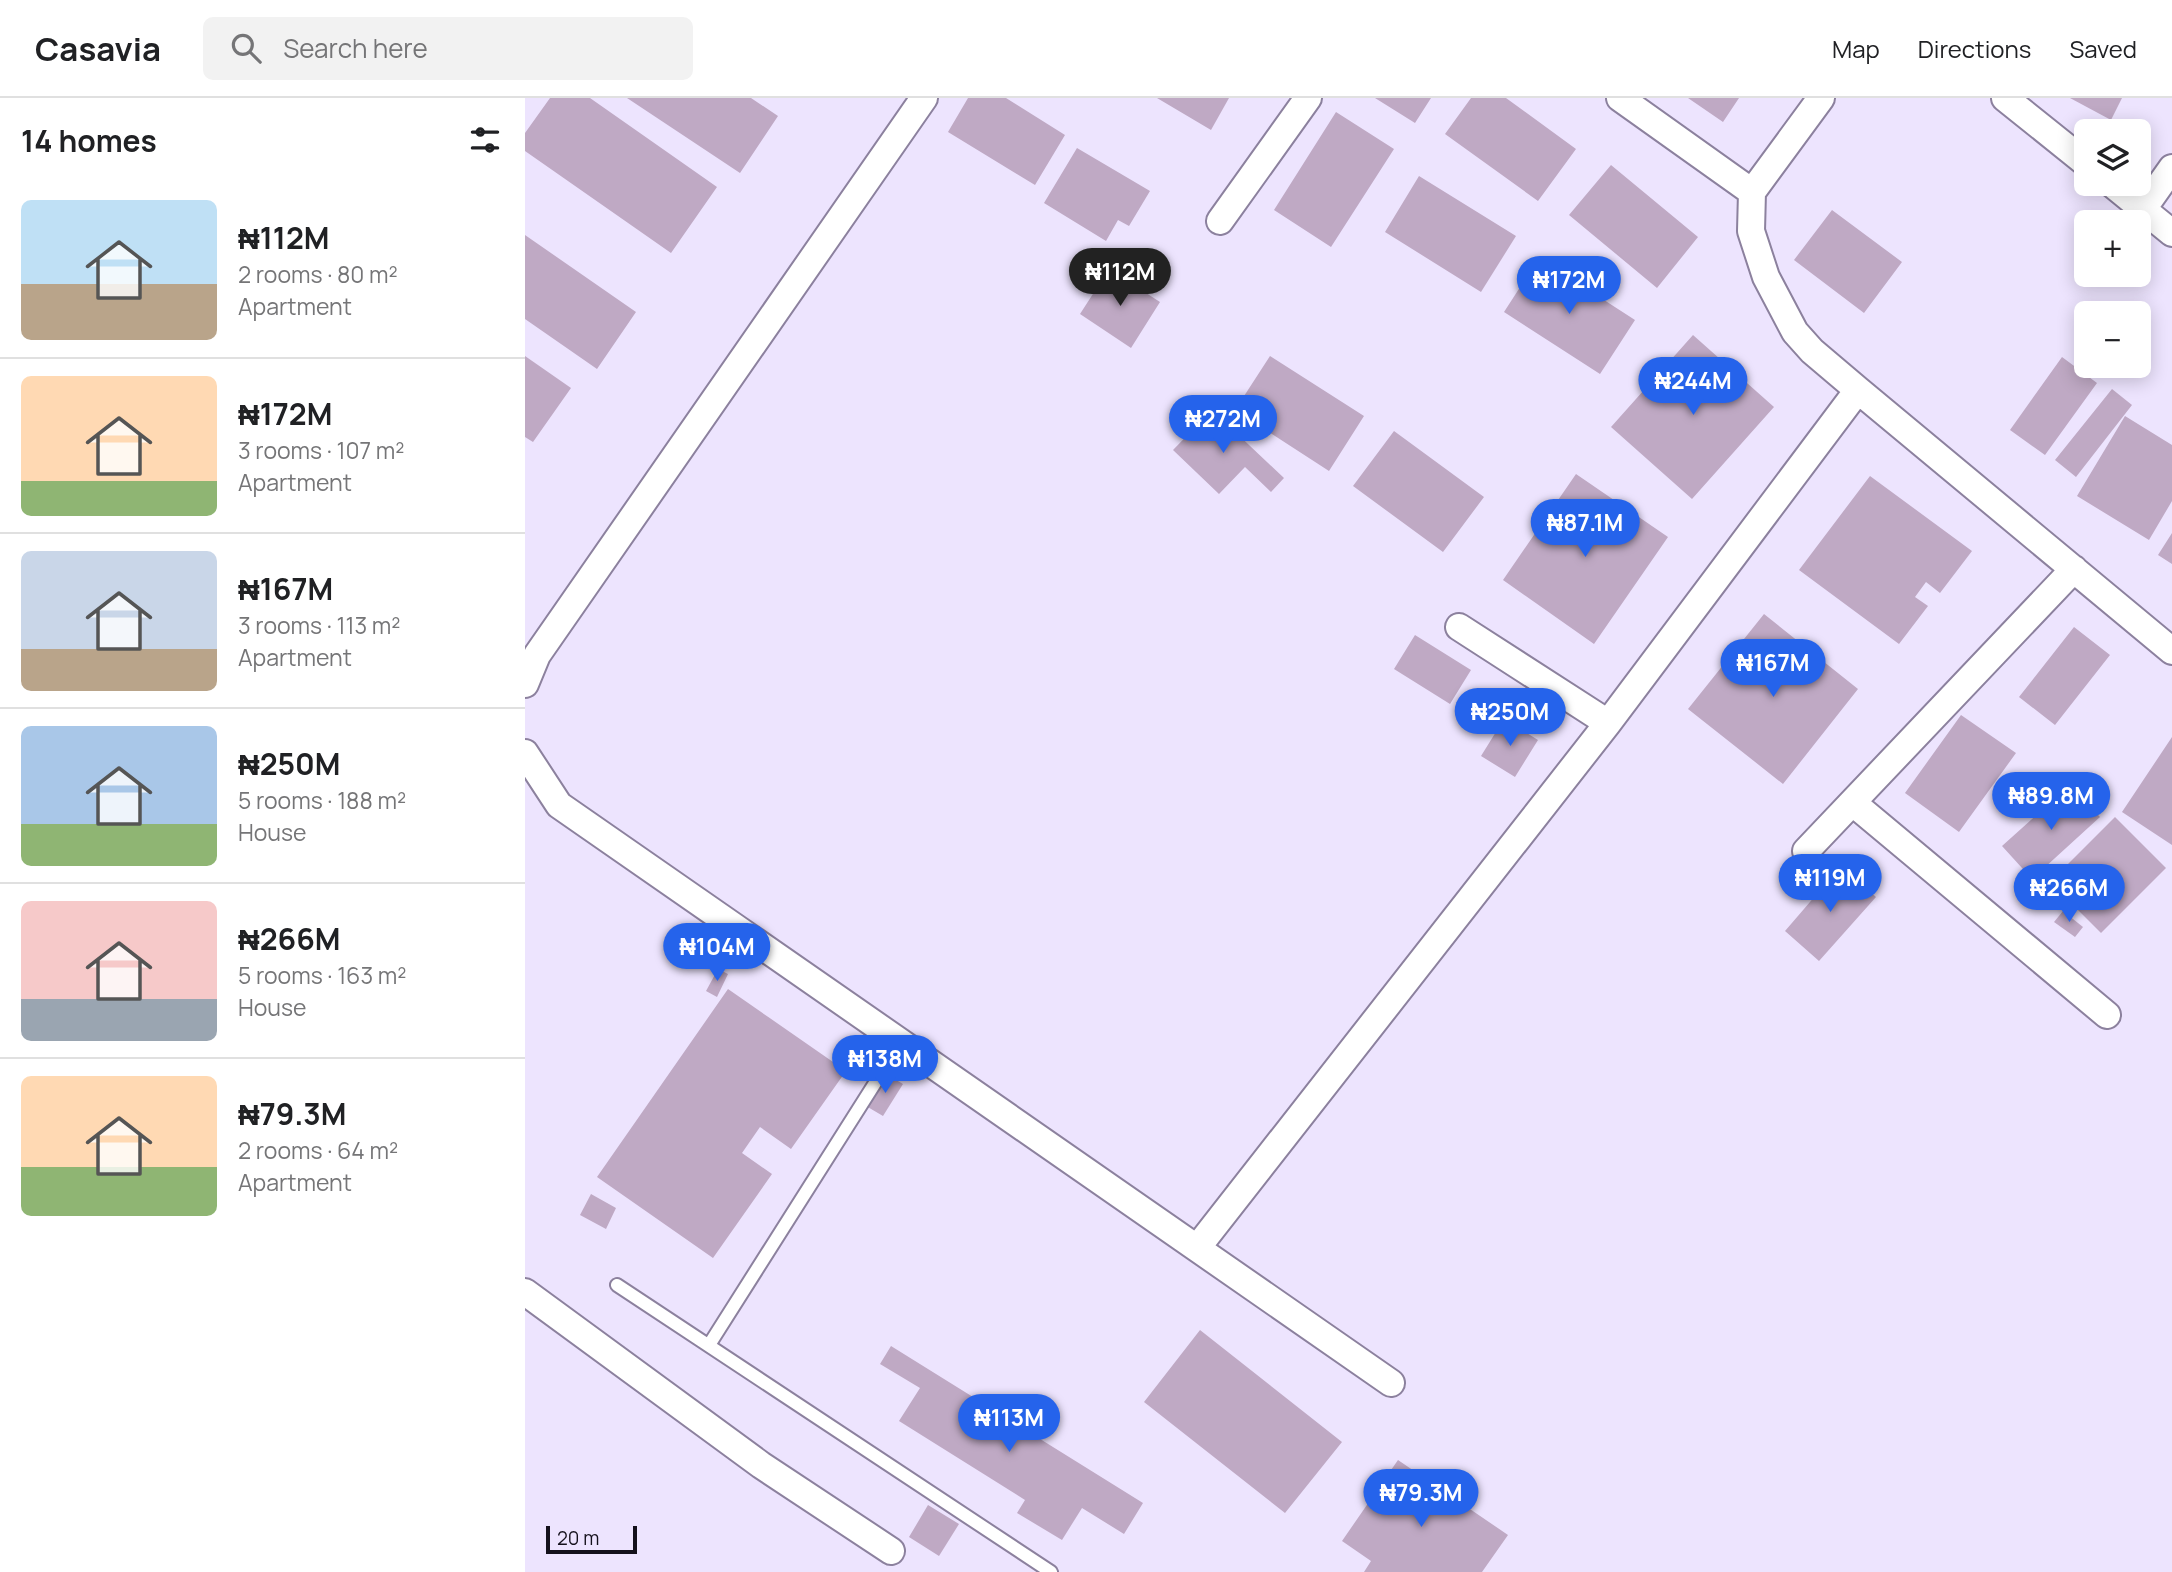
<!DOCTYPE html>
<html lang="en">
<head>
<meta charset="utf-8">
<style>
	:root { --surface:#fff; --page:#f2f2f2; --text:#202124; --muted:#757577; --line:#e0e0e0; --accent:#2563eb }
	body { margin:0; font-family:Manrope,sans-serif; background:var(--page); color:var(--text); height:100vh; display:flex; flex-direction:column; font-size:26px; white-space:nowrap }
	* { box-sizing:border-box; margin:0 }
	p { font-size:23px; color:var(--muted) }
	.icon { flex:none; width:38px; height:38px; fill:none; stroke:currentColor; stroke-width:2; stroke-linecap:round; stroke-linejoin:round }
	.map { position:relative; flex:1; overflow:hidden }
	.sheet { display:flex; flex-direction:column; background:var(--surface); width:525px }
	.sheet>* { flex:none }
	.tools { position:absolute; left:1549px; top:21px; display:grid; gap:14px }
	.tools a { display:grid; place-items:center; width:77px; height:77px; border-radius:10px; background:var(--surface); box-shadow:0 4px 18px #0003; font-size:35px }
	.scale { position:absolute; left:21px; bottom:18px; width:91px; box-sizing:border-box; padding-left:7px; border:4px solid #14101b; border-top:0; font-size:19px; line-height:24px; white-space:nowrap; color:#14101b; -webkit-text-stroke:5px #ede4fe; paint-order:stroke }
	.price { position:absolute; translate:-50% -60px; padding:0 16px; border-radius:24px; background:var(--accent); color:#fff; font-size:23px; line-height:46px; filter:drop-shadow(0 2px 4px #0008) }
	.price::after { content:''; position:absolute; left:50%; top:42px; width:21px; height:16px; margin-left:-10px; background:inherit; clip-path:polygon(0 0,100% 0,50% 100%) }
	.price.on { background:#222; color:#fff }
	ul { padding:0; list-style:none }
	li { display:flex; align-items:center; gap:21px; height:175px; padding:0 21px }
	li+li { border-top:2px solid var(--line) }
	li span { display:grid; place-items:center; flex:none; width:196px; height:140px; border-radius:10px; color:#555 }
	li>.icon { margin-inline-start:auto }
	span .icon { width:84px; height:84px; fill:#fffc; stroke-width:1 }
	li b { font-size:30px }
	h2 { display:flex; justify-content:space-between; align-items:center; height:84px; padding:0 21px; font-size:30px }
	header { display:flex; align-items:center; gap:42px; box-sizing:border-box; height:98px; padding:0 35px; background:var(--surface); border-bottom:2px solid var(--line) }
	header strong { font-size:33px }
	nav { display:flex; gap:38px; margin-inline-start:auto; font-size:24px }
	.search { width:490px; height:63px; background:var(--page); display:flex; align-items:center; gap:18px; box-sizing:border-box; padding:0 24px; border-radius:10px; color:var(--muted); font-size:26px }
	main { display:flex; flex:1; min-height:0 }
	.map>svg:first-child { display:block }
</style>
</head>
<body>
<header>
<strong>Casavia</strong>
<div class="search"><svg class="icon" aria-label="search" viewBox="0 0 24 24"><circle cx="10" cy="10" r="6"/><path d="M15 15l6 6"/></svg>Search here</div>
<nav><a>Map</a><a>Directions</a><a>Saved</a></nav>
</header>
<main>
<section class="sheet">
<h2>14 homes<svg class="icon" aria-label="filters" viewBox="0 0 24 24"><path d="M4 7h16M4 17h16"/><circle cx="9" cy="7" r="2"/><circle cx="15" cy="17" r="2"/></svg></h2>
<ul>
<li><span style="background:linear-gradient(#bfe0f5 60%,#b9a48a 0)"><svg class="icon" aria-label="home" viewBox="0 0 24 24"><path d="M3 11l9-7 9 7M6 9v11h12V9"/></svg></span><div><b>₦112M</b><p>2 rooms · 80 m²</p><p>Apartment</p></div></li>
<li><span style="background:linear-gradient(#ffd9b3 75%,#8fb573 0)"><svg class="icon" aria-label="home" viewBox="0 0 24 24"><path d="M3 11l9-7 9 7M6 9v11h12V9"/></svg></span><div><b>₦172M</b><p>3 rooms · 107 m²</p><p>Apartment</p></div></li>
<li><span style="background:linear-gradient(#c9d6e8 70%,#b9a48a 0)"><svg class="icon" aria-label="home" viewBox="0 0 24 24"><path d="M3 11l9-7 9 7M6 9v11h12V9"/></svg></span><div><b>₦167M</b><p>3 rooms · 113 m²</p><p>Apartment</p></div></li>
<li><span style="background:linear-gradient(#a9c7e8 70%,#8fb573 0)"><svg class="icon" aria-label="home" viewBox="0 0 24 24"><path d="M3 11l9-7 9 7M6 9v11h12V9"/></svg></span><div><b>₦250M</b><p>5 rooms · 188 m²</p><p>House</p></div></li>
<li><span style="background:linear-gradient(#f6c9c9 70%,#9aa5b1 0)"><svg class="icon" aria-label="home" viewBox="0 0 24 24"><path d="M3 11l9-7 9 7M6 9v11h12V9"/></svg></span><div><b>₦266M</b><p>5 rooms · 163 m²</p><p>House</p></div></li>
<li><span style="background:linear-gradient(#ffd9b3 65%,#8fb573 0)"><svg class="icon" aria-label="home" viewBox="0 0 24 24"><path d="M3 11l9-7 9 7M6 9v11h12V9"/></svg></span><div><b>₦79.3M</b><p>2 rooms · 64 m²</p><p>Apartment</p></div></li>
</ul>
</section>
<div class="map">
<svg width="1647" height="1474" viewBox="0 0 1647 1474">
	<rect width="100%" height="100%" fill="#ede4fe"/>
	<path fill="#bfa9c4" d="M25 0H65L192 89 146 155 0 53V35Z
		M102 0H226L253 18 215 75Z
		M443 0H481L540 37 510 87 423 34Z
		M632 0H704L686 32Z
		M850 0H906L890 25Z
		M946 0H981L1051 51 1013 103 920 36Z
		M1163 0H1214L1198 24Z
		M1545 0H1597L1586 22Z
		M811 14 869 51 806 149 749 112Z
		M552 50 625 93 604 128 593 122 581 143 519 105Z
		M1086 67 1173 139 1132 190 1044 117Z
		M894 78 991 138 956 194 860 134Z
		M1307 112 1377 164 1339 215 1269 162Z
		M0 137 111 214 72 271 0 221Z
		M1014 160 1110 222 1075 276 979 214Z
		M584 171 635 204 606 250 555 216Z
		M1168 237 1249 309 1167 401 1086 329Z
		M0 258 46 290 8 344 0 339Z
		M745 258 839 318 804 373 710 312Z
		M1537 259 1572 285 1520 357 1485 332Z
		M1587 291 1607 307 1551 379 1530 362Z
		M687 312 759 380 746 394 720 369 694 396 648 352Z
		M1600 318 1647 347V403L1624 442 1552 398Z
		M869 333 959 399 918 454 828 388Z
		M1051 376 1143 439 1069 546 978 482Z
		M1345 378 1447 453 1415 495 1401 484 1390 499 1403 508 1374 546 1274 472Z
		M1647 435V466L1633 457Z
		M1239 516 1333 591 1258 686 1163 611Z
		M1549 529 1585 557 1530 627 1494 599Z
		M890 537 946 572 925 606 869 571Z
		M1436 617 1491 655 1434 734 1380 695Z
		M979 621 1013 642 990 679 956 658Z
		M1647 639V747L1597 714Z
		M1545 687 1575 719 1507 781 1477 748Z
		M1590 719 1641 770 1576 835 1525 784Z
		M1316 768 1351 799 1294 863 1260 833Z
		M1538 813 1558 829 1550 839 1529 824Z
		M193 871 203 876 192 899 181 893Z
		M203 891 321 973 266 1051 235 1029 217 1055 247 1076 188 1160 72 1079Z
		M361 976 378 986 358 1018 341 1008Z
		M66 1096 91 1110 81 1131 55 1117Z
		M675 1232 817 1344 760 1415 619 1304Z
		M366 1248 618 1405 599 1436 557 1410 537 1442 492 1415 500 1402 374 1323 395 1290 355 1266Z
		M873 1362 983 1437 957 1474H839L846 1463 817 1443Z
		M403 1407 434 1426 414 1458 384 1439Z"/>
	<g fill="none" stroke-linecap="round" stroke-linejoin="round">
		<defs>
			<path id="lane" d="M92 1187 526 1474
				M184 1247 376 944"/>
			<path id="street" d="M1095 0 1227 94
				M1296 0 1227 94 1226 133 1241 179 1270 234 1287 253 1333 292 1647 553
				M1480 0 1561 65
				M1587 86 1647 135
				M1618 111 1647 70
				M695 123 783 0
				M934 529 1083 625
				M0 586 12 557 399 0
				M0 655 34 707 866 1285
				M1328 705 1582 917
				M1281 753 1549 471
				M672 1150 1083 625 1333 292
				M0 1194 236 1367 366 1453"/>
		</defs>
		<use href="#lane" stroke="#8c819e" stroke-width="16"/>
		<use href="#street" stroke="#8c819e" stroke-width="30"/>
		<use href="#lane" stroke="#fff" stroke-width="12"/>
		<use href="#street" stroke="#fff" stroke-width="26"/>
	</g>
</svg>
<div class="tools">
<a><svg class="icon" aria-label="layers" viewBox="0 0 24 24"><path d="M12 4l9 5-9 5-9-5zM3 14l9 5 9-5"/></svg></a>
<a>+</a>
<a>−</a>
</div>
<div class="scale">20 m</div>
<b class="price on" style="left:595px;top:210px">₦112M</b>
<b class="price" style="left:1044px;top:218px">₦172M</b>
<b class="price" style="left:1168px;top:319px">₦244M</b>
<b class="price" style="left:698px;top:357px">₦272M</b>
<b class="price" style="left:1060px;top:461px">₦87.1M</b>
<b class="price" style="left:1248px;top:601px">₦167M</b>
<b class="price" style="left:985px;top:650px">₦250M</b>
<b class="price" style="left:1526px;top:734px">₦89.8M</b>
<b class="price" style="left:1305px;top:816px">₦119M</b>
<b class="price" style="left:1544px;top:826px">₦266M</b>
<b class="price" style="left:192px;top:885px">₦104M</b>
<b class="price" style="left:360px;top:997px">₦138M</b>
<b class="price" style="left:484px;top:1356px">₦113M</b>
<b class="price" style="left:896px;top:1431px">₦79.3M</b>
</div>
</main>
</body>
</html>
